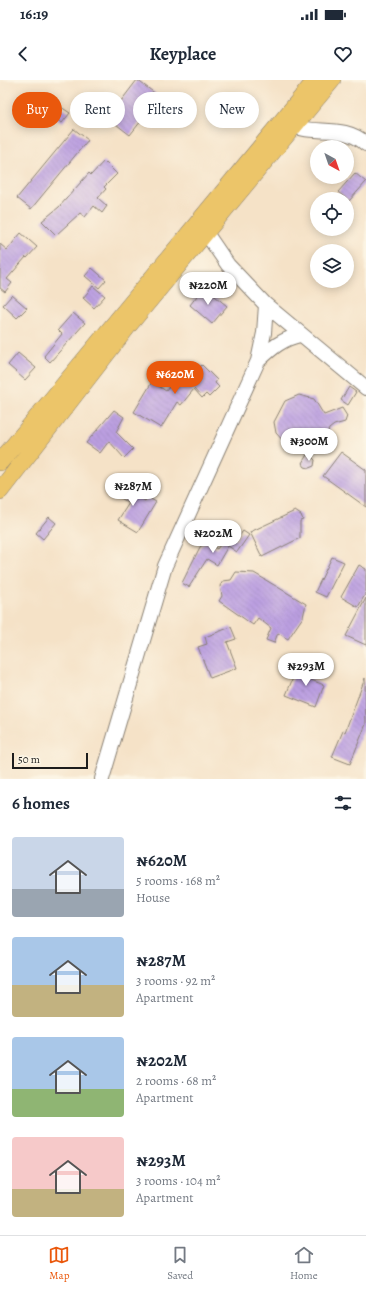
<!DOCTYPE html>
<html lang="en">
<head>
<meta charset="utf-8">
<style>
	:root { --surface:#fff; --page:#f2f2f3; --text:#1f2937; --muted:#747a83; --line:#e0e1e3; --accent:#ea580c }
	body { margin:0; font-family:Alegreya,serif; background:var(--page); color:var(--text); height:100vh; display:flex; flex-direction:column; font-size:15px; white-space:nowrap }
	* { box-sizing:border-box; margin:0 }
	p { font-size:13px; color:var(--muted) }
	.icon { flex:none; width:22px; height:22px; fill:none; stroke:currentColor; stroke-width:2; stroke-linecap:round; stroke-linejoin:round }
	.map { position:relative; height:699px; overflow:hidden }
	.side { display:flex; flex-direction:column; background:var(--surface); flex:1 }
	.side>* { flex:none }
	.guide { position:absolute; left:12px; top:12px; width:342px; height:36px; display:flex; gap:8px }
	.needle { width:26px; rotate:140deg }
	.controls { position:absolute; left:310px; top:60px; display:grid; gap:8px }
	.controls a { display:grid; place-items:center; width:44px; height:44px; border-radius:50%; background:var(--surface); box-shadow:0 2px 10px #0003; font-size:20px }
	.scale { position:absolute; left:12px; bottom:10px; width:76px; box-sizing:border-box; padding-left:4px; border:2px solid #1c1c1c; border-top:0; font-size:11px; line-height:14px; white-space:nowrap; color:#1c1c1c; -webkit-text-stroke:3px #fcf5e5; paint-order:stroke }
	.price { position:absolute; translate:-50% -34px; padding:0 9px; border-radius:14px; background:#fff; color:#222; font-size:13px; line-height:26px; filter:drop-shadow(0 1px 2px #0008) }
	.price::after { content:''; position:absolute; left:50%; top:24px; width:12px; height:9px; margin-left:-6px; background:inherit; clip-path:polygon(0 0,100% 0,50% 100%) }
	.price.selected { background:var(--accent); color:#fff }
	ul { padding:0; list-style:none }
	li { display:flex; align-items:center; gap:12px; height:100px; padding:0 12px }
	li span { display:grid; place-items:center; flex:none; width:112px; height:80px; border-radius:4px; color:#555 }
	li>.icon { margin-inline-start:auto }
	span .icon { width:48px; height:48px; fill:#fffc; stroke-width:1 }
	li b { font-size:17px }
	h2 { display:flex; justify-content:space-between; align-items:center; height:48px; padding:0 12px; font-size:17px }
	.chip { padding:0 14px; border-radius:18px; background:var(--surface); box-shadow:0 2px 10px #0003; font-size:14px; line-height:36px }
	.chip.selected { background:var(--accent); color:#fff }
	.status { display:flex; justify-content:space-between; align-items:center; height:28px; padding:0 20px; background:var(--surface); direction:ltr }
	.status svg { height:11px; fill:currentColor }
	header { display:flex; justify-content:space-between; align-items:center; height:52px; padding:0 12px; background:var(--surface); font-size:18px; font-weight:700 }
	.tab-bar { display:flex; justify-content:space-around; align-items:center; height:56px; border-top:1px solid var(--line); background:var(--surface); font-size:11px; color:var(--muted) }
	.tab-bar a { display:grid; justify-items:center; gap:2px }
	.tab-bar .selected { color:var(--accent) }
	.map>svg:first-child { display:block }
</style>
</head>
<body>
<div class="status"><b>16:19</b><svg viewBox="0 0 49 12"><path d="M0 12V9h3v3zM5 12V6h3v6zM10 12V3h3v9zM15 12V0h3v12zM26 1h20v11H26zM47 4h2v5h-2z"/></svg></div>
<header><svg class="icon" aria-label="back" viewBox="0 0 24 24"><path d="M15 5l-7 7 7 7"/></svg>Keyplace<svg class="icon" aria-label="heart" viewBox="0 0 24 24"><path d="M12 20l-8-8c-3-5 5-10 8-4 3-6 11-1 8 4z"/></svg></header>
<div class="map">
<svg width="366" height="699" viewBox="0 0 366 699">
	<defs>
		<pattern id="building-back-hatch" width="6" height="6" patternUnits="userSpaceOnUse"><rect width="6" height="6" fill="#bb9fe1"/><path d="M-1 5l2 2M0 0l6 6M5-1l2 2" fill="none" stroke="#a088c0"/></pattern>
	</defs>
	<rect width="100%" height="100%" fill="#fcf5e5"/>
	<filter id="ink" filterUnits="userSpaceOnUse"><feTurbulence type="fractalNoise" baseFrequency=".025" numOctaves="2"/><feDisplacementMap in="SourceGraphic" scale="8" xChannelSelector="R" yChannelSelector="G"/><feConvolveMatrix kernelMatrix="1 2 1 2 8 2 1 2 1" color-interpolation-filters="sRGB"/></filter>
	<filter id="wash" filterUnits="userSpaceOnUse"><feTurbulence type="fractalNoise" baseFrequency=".012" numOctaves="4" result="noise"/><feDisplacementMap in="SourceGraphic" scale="16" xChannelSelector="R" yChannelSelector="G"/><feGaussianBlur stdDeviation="0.9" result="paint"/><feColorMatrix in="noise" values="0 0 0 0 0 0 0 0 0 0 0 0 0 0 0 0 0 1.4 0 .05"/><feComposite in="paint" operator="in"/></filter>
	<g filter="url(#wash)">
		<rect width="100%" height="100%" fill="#f5e2c7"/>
		<g id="blocks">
			<path fill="url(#building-back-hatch)" d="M137 0 160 17 130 55 108 38Z
				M61 27 70 33 62 43 53 37Z
				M74 49 88 60 31 129 17 118Z
				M104 81 117 94 104 107 106 109 98 118 107 126 102 133 94 126 85 137 80 133 56 155 42 141 59 127 89 93 91 95Z
				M355 93 366 102 349 121 338 112Z
				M21 153 37 167 27 178 26 177 7 199 12 203 5 212 0 208V164L7 170Z
				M92 188 106 200 99 208 85 196Z
				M93 206 105 216 94 228 83 218Z
				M204 207 227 226 212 244 190 225Z
				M12 215 27 228 17 238 3 225Z
				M73 233 85 243 50 282 44 276 62 254 58 250Z
				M18 273 36 288 25 300 8 285Z
				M202 285 217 300 215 303 219 307 209 317 206 314 202 318 194 309 181 325 177 322 161 348 134 332 152 302 166 311 172 303 176 305 191 290 194 292Z
				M349 307 356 312 348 325 341 320Z
				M299 315 314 319 324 335 342 328 347 336 345 342 334 345 329 349 324 360 311 370 285 363 276 353 274 342 285 321Z
				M114 330 124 337 116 352 133 369 124 378 109 361 100 373 86 363Z
				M341 372 366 390V427L323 396Z
				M308 373 315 380 314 386 309 388 305 387 302 383Z
				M112 401 145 421 147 417 156 422 138 452 118 440 129 423 107 410Z
				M295 431 301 435 303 440 300 441V458L262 477 250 452Z
				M49 437 56 443 43 459 36 453Z
				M232 448 237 451 233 458 236 460 243 451 249 455 237 472 228 466 217 485 207 479 189 507 182 503 200 467 206 462 217 469Z
				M332 477 344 482 326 517 315 512Z
				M359 485 366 489V513L358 527 341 517Z
				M236 492 254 493 306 524 303 537 288 559 278 553 274 563 266 560 271 548 258 538 253 545 219 521 222 516 220 506 223 501 231 500Z
				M366 518V565L346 556Z
				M231 547 236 559 227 562 237 588 210 598 198 567 207 564 205 557Z
				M307 580 318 585 311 600 324 605 316 627 286 615 295 593 305 597Z
				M365 598 366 644 350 684 332 677 343 651 345 652Z"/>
		</g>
	</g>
	<g filter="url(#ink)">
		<use href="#blocks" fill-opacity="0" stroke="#887f72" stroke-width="1"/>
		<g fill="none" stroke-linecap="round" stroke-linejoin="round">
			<defs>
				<path id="minor" d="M286 41C308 59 341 41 366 64
					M206 153 228 185 266 225 366 308
					M259 280C272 268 282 259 300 255
					M102 699 165 486 258 281 264 253 266 225"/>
				<path id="major" d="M0 382 316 0
					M0 411 128 246 332 0"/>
			</defs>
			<use href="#minor" stroke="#887f72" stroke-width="16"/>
			<use href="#major" stroke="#887f72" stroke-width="18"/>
			<use href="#minor" stroke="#fff" stroke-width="14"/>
			<use href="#major" stroke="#ecc569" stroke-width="17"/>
		</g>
	</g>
</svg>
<div class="controls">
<a><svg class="needle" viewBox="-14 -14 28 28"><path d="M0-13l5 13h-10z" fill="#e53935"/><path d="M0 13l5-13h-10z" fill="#747a83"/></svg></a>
<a><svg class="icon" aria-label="locate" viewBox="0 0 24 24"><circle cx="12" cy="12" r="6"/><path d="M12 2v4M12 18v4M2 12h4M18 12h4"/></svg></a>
<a><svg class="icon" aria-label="layers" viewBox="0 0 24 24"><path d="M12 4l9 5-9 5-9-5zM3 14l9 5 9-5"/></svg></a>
</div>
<div class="scale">50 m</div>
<b class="price" style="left:208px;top:226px">₦220M</b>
<b class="price selected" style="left:175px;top:315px">₦620M</b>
<b class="price" style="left:309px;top:382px">₦300M</b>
<b class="price" style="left:133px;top:427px">₦287M</b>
<b class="price" style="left:213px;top:474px">₦202M</b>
<b class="price" style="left:306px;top:607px">₦293M</b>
<div class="guide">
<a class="chip selected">Buy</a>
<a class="chip">Rent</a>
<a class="chip">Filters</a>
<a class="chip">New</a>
</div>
</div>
<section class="side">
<h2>6 homes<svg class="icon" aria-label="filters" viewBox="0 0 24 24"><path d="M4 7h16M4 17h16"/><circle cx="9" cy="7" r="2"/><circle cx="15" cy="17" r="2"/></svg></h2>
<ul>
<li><span style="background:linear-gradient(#c9d6e8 65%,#9aa5b1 0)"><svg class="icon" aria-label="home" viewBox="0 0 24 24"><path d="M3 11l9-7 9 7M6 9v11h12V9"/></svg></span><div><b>₦620M</b><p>5 rooms · 168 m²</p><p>House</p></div></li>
<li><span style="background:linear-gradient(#a9c7e8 60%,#c2b280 0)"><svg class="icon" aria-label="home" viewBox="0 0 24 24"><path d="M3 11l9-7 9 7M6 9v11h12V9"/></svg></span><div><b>₦287M</b><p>3 rooms · 92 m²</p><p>Apartment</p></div></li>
<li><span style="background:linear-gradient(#a9c7e8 65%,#8fb573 0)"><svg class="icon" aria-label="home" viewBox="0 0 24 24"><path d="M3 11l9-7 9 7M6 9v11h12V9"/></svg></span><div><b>₦202M</b><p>2 rooms · 68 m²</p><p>Apartment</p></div></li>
<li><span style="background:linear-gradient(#f6c9c9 65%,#c2b280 0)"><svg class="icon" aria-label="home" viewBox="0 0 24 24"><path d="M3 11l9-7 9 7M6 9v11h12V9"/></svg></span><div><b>₦293M</b><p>3 rooms · 104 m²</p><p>Apartment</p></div></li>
</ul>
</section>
<nav class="tab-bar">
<a class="selected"><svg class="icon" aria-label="map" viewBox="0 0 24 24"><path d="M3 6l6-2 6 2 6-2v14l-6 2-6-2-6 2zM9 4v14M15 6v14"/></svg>Map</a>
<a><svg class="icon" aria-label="saved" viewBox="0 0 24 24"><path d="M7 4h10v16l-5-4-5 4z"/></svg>Saved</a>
<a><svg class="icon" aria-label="home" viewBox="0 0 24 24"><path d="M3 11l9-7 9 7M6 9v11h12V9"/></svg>Home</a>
</nav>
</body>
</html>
